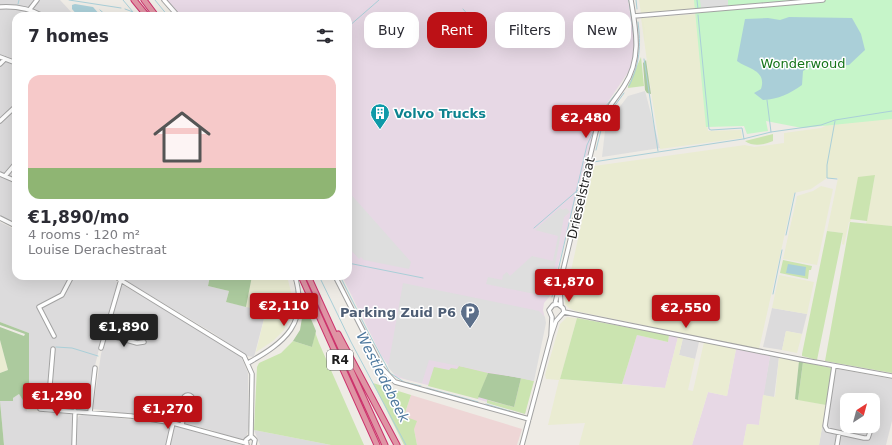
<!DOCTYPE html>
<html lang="en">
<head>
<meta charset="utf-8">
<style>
	:root { --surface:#fff; --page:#f7f7f7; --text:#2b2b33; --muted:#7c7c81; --line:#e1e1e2; --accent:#bc1116 }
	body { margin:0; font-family:"DejaVu Sans",sans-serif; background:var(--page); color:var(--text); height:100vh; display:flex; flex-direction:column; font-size:15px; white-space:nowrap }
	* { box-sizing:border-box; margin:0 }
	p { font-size:13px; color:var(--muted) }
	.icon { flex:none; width:22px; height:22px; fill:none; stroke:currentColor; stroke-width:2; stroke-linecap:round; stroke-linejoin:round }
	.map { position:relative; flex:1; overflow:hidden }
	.drawer { position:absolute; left:12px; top:12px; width:340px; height:268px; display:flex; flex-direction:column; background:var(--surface); border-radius:12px; box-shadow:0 4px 16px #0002 }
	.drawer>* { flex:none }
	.hud { position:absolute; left:364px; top:12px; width:380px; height:36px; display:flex; gap:8px }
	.needle { width:26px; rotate:36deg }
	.buttons { position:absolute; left:840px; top:393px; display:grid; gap:8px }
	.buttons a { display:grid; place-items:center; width:40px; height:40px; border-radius:8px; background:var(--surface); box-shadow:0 4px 16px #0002; font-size:20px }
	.price { position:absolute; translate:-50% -34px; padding:0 9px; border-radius:4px; background:var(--accent); color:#fff; font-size:13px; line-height:26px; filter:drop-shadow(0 1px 2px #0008) }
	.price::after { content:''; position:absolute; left:50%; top:24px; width:12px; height:9px; margin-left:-6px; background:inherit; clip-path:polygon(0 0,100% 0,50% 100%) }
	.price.selected { background:#222; color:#fff }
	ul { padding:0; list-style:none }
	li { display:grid; align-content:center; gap:8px; height:212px; padding:0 16px }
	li+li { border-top:1px solid var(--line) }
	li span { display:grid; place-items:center; height:124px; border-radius:12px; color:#555 }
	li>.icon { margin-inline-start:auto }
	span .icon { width:72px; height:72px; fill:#fffc; stroke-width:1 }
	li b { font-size:17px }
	h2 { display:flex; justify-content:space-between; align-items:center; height:48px; padding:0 16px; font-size:17px }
	.pill { padding:0 14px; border-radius:12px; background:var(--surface); box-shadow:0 4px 16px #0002; font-size:14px; line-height:36px }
	.pill.selected { background:var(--accent); color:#fff }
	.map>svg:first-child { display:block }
</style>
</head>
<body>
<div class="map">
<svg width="892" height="445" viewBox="0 0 892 445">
	<rect width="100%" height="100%" fill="#eeebe5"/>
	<path fill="#dcdbdc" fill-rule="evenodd" d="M0 0H60L75 16H16V224L0 216Z
		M0 222 16 230V276H107L118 282 104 328 93 374 88 408 86 410 29 406V333L0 322Z
		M118 276H210L208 286 229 291 226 302 266 311 254 357 246 356 213 333Z
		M123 285 175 315 241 356 248 373 249 426 247 435 244 439 238 440 211 430 169 419 93 409 101 354 115 305 120 287Z
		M772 308 807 314 802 334 786 331 782 350 763 347Z
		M683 338 699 342 695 359 679 355Z
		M770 356 779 357 774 398 763 395Z
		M832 368 892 379V421L886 445H819ZM847 400H873V426H847Z
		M19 394 26 405 27 411 72 414V445H4L0 401H13V398Z
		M85 414 169 424 242 445H76V421L79 416Z
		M254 430 290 437 331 445H260Z"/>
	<path fill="#eed6d6" d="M411 395 522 429 517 445H417L414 429 404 416Z"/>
	<path fill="#e7d8e5" d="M167 0H628L634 37V54L629 71 597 118 550 296 544 303 543 310 545 319 525 414 455 392 396 377 381 355 342 276H348V16H181Z
		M637 335 668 342 669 335 678 337 665 388 622 384Z
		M736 349 770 356 759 425 747 424 743 445H692L708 392 727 396Z"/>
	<path fill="#eaecd2" d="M639 0H696L697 9 641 14Z
		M697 14 708 131 741 130 742 138 660 149 652 98 641 18Z
		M892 116V226L866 224 875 176 850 222H849L844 245 842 244 843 233 827 231 838 178H827L811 189 794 193 759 349 575 311 569 308 565 304V298L594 166 745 145 754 147 784 143V133L821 128 835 121Z
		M821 186 833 189 817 265 783 259 797 196 813 191Z
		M779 275 814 282 807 314 772 308Z
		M252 276H287L292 296V307L284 330 273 341 256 352 266 311 246 307Z
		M567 317 577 318 560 379 665 388 678 337 683 338 679 355 695 359 688 390 693 391 704 342 736 349 727 396 708 392 692 445H579L585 423 548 425 559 380 546 379 545 375 560 324Z
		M786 331 802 334 797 353 782 350Z
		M0 340 8 370 0 373Z
		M779 357 799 361 795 399 826 405 819 445H743L747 424 759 425 763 395 775 397Z"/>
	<path fill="#cbe4b0" d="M641 57 644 86 628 88V86Z
		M773 134V141C764 145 753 147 745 141Z
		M875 175 867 221 850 219 858 177Z
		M850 222 892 226V373L825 361Z
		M827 231 843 233 817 360 802 356V354Z
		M783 260 812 266 811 270H809L808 279 780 273Z
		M577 318 669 335 668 342 637 335 622 384 560 379Z
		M315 332 319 343 364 445H331L254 430 257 367 259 363 281 353 293 341 312 347Z
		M803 362 832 368 826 405 798 400Z
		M459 366 488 373 478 399 428 386 434 367 449 370 451 368 457 369Z
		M521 378 534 381 525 414 487 403V400L514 407Z
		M373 383 411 395 404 416 417 421 414 429 417 445H404Z"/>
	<path fill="#acca9e" d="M646 60 651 94 647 93 645 90 643 63Z
		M210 276 248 277 252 276 246 307 226 302 229 291 208 286Z
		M304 306 306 307 316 331 312 347 293 341 300 330Z
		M0 322 29 333V406L26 405 19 394 13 398V401H0L4 445H0V373L8 370 0 340V327L24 336 25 334 0 325Z
		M799 361 803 362 798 400 795 399Z
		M488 373 521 378 514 407 478 397Z"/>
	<path fill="#c6f5c9" d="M694 0H892V119L802 128 766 121 768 131 747 134 744 126 706 127Z"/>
	<path fill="#dedede" d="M700 0H728V6L701 8Z
		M645 91 660 148 602 157 605 131 612 117 628 96Z
		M348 191 411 262 409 269 364 260 361 257 359 259 348 247Z
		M560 208 563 210 566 208 570 212 564 217 549 297 486 284 488 277 502 280 503 275 507 272 510 276 532 256 553 261 558 236 535 230Z
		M403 283 539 311 545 317 546 323 534 381 429 360 422 383 405 379 393 373 388 367Z"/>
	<path fill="#aacfd8" d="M75 4 93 7 101 16H78L72 9V5Z
		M789 17 852 18 861 34 865 50 849 65 810 67 803 71 802 85C789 94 779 99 763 100L754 93 761 89C767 70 748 69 737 61L745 19 768 18 780 20Z
		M788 264 806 267 805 276 786 273Z"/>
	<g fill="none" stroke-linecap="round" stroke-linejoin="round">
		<path stroke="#aacfd8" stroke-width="1" d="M69 0 121 8
			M123 0 133 12
			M155 0 168 16
			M629 0 634 37
			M636 0 637 9
			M697 0 698 9
			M18 4 19 0
			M125 9 133 12 136 16
			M463 9 470 17
			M100 10 107 16
			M698 15 709 129 711 130 742 128 744 139
			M348 27 379 0
			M644 59 658 151
			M630 70 632 64
			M629 86C640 64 641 45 638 22
			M767 100 771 132
			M598 119 605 107 622 86
			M835 121 827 165V178L837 179
			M602 128 608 115 624 93
			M596 150 601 130
			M594 158 593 162 743 139 771 132 821 125 835 120 892 111
			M534 228 578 190
			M786 235 795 193
			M348 263 423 278
			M319 276 351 342 406 445
			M340 276 367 330 390 373 404 382 421 386
			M773 294 782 250
			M552 297 587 145 595 128
			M56 347 72 348 98 356
			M427 388 478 402
			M486 404 519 414"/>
		<defs>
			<path id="minor" d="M164 0 178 16
				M0 7C16 6 29 8 43 16
				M30 9 37 0
				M634 16 823 0
				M0 57 16 63
				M0 64 5 59
				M0 121 16 106
				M0 174 16 181
				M5 176 16 163
				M0 218 16 226
				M114 276 244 356 252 374 251 436
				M335 276 382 368 395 382 529 419
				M560 291 561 306
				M555 304 597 127C604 112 615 100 624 86 642 59 636 30 631 0
				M564 312 798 359 892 376
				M105 334 137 343 144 342
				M54 336 39 307 62 295 72 276
				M101 348 122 276
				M248 363C285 342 309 324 295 276
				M834 366 825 426 827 430 864 438H868L872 426
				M183 400a5 5 0 1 1 10 0a5 5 0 1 1-10 0Z
				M40 409 131 416 173 423 246 443
				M48 409 53 349
				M90 412 95 368
				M182 425 186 405
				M251 436 255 440 254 445
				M74 445 75 411
				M168 445 173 423
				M247 445 246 440 251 436
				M522 445 551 336 552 317 549 310 553 305 558 304 563 308 564 312 556 321 551 336
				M837 445 839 433"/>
			<path id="highway" d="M134 0 147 16
				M144 0 156 16
				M301 276 377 445
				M308 276 385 445
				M338 334 397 445"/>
		</defs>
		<use href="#minor" stroke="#a2a2a2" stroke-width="5.5"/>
		<use href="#highway" stroke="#cc336c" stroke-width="7"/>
		<use href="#minor" stroke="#fff" stroke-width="3.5"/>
		<use href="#highway" stroke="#df94a4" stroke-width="5"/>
	</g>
	<defs>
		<symbol id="building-pin" viewBox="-11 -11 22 30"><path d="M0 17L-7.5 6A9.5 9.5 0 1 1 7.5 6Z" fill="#0f9aa8" stroke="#fff"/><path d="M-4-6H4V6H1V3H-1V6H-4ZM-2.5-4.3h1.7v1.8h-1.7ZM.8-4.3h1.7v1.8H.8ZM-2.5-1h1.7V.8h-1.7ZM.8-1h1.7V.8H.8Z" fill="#fff"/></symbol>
		<symbol id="parking-pin" viewBox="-11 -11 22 30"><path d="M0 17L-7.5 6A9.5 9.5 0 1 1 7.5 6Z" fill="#5c6f8a" stroke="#fff"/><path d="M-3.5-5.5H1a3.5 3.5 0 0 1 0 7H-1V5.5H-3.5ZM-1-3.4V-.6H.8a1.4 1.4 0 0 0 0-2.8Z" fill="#fff"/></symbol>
	</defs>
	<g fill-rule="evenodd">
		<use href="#building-pin" x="369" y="102" width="22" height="30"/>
		<use href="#parking-pin" x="459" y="301" width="22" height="30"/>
	</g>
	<g text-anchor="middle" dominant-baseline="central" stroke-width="3" stroke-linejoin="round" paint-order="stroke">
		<rect fill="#fff" stroke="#626262" stroke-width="1" x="327" y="350" width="26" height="20" rx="3"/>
		<g font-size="12" font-weight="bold" fill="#1e1e1e">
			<text x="340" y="360">R4</text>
		</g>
		<g font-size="13" fill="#15741a" stroke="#fff">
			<text x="803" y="63">Wonderwoud</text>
		</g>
		<g font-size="13" font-weight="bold" fill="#0d838f" stroke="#fff" text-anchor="start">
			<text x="394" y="113">Volvo Trucks</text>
		</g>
		<g font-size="13" fill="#1e1e1e" stroke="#fff">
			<text transform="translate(581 198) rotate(-77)">Drieselstraat</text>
		</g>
		<g font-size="13" font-weight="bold" fill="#4e5e75" stroke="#fff" text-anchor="end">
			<text x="456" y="312">Parking Zuid P6</text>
		</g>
		<g font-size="14" font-style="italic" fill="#507a9f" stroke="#fff">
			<text transform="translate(383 377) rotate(63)">Westledebeek</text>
		</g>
	</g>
</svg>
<div class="buttons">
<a><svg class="needle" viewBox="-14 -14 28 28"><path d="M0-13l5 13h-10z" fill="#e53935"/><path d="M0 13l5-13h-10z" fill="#7c7c81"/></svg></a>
</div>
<b class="price" style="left:586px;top:139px">€2,480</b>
<b class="price" style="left:569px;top:303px">€1,870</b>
<b class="price" style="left:284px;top:327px">€2,110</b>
<b class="price" style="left:686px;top:329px">€2,550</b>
<b class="price selected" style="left:124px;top:348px">€1,890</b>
<b class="price" style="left:57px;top:417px">€1,290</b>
<b class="price" style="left:168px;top:430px">€1,270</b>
<div class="hud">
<a class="pill">Buy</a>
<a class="pill selected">Rent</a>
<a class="pill">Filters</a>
<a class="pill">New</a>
</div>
<section class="drawer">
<h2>7 homes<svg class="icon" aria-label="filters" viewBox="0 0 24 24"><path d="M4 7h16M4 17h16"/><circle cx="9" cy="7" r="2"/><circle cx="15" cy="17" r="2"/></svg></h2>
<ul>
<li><span style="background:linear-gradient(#f6c9c9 75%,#8fb573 0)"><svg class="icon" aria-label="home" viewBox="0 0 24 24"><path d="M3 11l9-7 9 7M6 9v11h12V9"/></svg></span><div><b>€1,890/mo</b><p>4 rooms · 120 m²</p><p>Louise Derachestraat</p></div></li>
</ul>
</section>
</div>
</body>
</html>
